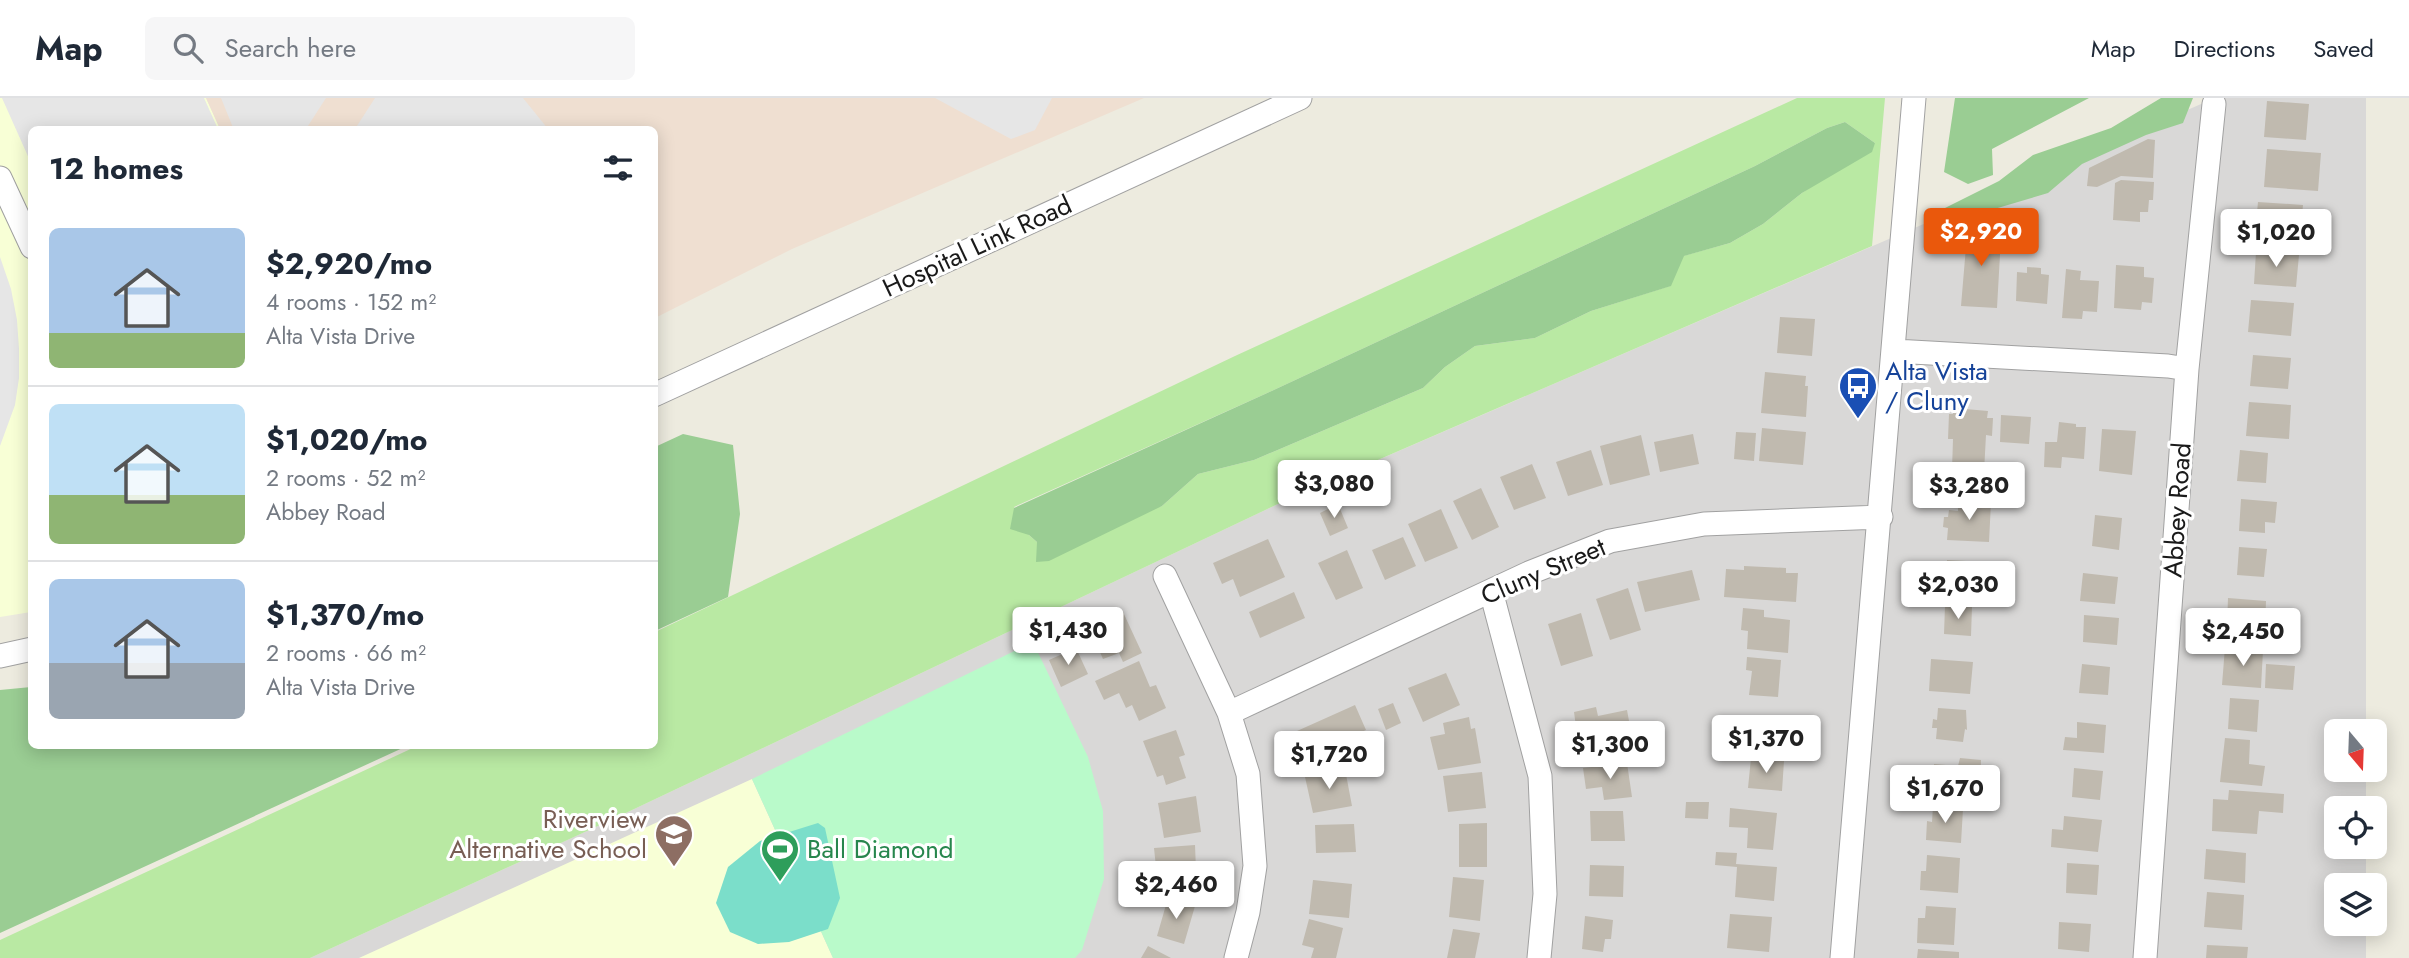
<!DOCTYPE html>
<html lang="en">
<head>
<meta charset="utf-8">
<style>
	:root { --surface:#fff; --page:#f6f6f7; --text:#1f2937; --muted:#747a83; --line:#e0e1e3; --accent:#ea580c }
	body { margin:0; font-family:Jost,sans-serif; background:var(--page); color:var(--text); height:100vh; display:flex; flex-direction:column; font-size:26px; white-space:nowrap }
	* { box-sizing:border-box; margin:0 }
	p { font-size:23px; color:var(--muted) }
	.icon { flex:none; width:38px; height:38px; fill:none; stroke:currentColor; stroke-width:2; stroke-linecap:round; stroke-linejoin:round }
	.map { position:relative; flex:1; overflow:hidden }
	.panel { position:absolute; left:28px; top:28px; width:630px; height:623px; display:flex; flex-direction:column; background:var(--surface); border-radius:10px; box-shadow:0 4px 18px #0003 }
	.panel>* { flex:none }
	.needle { width:46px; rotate:161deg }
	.controls { position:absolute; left:2324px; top:621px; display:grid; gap:14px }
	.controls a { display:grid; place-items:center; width:63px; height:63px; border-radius:10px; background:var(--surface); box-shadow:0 4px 18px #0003; font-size:35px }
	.price { position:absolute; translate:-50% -60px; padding:0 16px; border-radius:7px; background:#fff; color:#222; font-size:23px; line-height:46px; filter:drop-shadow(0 2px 4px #0008) }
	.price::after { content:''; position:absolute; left:50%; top:42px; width:21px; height:16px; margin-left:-10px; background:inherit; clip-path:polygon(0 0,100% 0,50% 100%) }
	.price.current { background:var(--accent); color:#fff }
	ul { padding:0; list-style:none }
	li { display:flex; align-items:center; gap:21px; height:175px; padding:0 21px }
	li+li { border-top:2px solid var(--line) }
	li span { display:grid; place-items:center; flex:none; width:196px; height:140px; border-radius:10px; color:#555 }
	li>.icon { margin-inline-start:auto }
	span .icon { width:84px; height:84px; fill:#fffc; stroke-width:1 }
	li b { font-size:30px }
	h2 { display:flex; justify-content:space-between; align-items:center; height:84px; padding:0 21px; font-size:30px }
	header { display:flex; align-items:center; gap:42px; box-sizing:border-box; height:98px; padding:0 35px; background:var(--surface); border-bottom:2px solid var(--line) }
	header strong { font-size:33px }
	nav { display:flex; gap:38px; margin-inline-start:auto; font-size:24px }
	.search { width:490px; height:63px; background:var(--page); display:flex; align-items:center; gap:18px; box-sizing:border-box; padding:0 24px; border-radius:10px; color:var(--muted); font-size:26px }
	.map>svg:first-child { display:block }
</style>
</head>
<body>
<header>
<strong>Map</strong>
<div class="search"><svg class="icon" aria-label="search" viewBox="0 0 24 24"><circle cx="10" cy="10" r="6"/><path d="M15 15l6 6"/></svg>Search here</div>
<nav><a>Map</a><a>Directions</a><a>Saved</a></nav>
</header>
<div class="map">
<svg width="2409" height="860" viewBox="0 0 2409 860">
	<rect width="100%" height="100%" fill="#edebdf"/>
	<path fill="#d9d8d7" d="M2215 0H2366V633L2336 634V672H2366V710H2336V749H2366V787L2336 788V826H2366V860H310L611 722 1297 397Z"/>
	<path fill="#f8ffd6" d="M0 0H206L220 31 32 32 31 514 0 519Z
		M752 681 833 860H359Z"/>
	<path fill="#efdfd1" d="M206 0H1144L792 151 655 220 654 32 220 31Z"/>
	<path fill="#b9e9a3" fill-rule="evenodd" d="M1797 0H1885L1872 148 1297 397 611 722 310 860H0V842L417 648H654L655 534 1235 258ZM1845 24 1875 45 1802 95 1763 126 1730 145 1683 158 1670 188 1591 213 1535 240 1475 248 1445 269 1423 290 1254 362 1198 376 1162 408 1037 444 1029 437 1014 409 1265 296 1755 68 1827 30Z"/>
	<path fill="#9acd93" d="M1955 0H2089L1992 51 1993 77 1968 86 1944 74Z
		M2161 0H2193L2183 25 2146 37 2082 66 2048 95 1947 125 1941 112 1999 83 2033 57 2111 30Z
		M1845 24 1875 45 1872 54 1802 95 1763 126 1730 145 1684 158 1671 188 1591 213 1535 240 1475 248 1445 269 1423 290 1254 362 1198 376 1162 408 1049 463 1036 464 1037 444 1029 437 1010 431 1014 410 1265 296 1755 68 1827 30Z
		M683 336 733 347 740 416 728 499 655 533V349Z
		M31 589 32 648H407L0 835V592Z"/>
	<path fill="#b9faca" d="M1033 544 1088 659 1103 713 1104 781 1082 852 1075 860H833L752 681Z"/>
	<path fill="#7bdeca" d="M818 725 825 730 840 800 828 831 789 844 758 846 730 834 716 805 728 769 760 743Z"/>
	<path fill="#e6e6e6" d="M2 0H204L218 31 32 32 31 65Z
		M221 0H326L306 31 234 32Z
		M375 0H523L548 31H355Z
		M935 0H1052L1035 32 1011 41Z
		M0 159 11 191 17 222 19 251V280L15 307 0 348Z"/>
	<path fill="#c0baaf" d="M2267 3 2309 6 2306 42 2264 39Z
		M2148 41 2155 42 2153 80 2121 78 2097 89 2087 88 2089 70Z
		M2267 51 2321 55 2318 93 2264 89Z
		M2121 82 2154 84 2153 102H2149L2148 114H2140V124L2113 122 2115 85Z
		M2258 104 2303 107 2300 138 2255 136Z
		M1968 125 1990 126 1989 138 2001 139 1997 210 1961 208Z
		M2256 154 2299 157 2296 189 2254 186Z
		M2116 167 2144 169V179L2154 180 2152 205 2142 204 2141 212 2114 210Z
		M2027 169 2041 170V176L2049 177 2047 206 2016 203 2017 174 2027 175Z
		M2066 171 2081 173 2080 182 2099 183 2097 214 2083 213 2082 221 2062 220Z
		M2251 202 2294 205 2291 238 2248 234Z
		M1780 219 1815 221 1812 258 1777 255Z
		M2253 257 2291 260 2288 291 2250 288Z
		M1765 274 1806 278 1805 288H1808L1806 319 1761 315Z
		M2249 304 2291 307 2289 341 2246 338Z
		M1954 310 1988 313 1987 320H1993L1992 338 1986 337 1984 374 1952 372 1953 341H1948L1949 316H1953Z
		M2001 317 2031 319 2029 346 2000 344Z
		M2059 324 2076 326V329H2086L2084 361 2062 359 2061 370 2044 369 2045 344H2057Z
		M1762 330 1806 334 1803 367 1759 363Z
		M2102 331 2136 333 2132 377 2099 373Z
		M1736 334 1756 335 1754 363 1734 361Z
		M1693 336 1699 366 1660 374 1654 344Z
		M1641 337 1650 377 1610 387 1600 348Z
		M1591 352 1603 387 1568 398 1556 364Z
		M2240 352 2268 355 2266 385 2237 383Z
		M1532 366 1546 400 1514 412 1500 379Z
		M1481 390 1499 429 1472 442 1453 403Z
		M2241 401 2277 404 2275 425 2265 424V435L2239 433Z
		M1958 402 1991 404 1989 444 1947 442 1948 430 1943 429 1944 419H1948L1949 412 1958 413Z
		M1338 406 1348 430 1330 438 1320 415Z
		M1441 411 1458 450 1425 464 1408 426Z
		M2095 417 2122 420 2119 452 2092 448Z
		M1403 439 1416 468 1385 482 1372 452Z
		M1268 441 1285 479 1240 499 1233 481 1222 486 1213 465Z
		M2239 449 2267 451 2264 479 2237 477Z
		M1347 452 1363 490 1336 502 1318 465Z
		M1947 462 1986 464 1985 497 1945 494Z
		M1744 468 1786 470V475H1798L1796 504 1724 499 1726 471 1744 472Z
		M1692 472 1700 502 1645 514 1637 484Z
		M2083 475 2118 479 2115 506 2080 503Z
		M1628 490 1641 532 1610 542 1596 501Z
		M1294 494 1305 520 1260 540 1249 514Z
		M2228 500 2266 503 2265 531 2227 528Z
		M1945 508 1972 509 1971 538 1944 536Z
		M1743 510 1764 512V519L1790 522 1788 555 1747 551 1748 533 1741 532Z
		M1123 514 1142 555 1123 564 1119 555 1103 561 1089 529Z
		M1581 515 1593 558 1561 568 1548 526Z
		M2084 517 2119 520 2117 547 2083 544Z
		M2275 529 2295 530 2294 544 2274 543Z
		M2225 549 2263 552 2261 590 2222 587Z
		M1076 550 1088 576 1061 589 1049 562Z
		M1747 559 1781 562 1778 599 1749 597 1752 573 1746 572Z
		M1931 561 1973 564 1970 596 1929 593Z
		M1139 563 1150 589 1156 587 1166 610 1139 623 1132 607 1126 610 1119 595 1104 602 1095 583Z
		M2082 566 2110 569 2108 597 2079 595Z
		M2266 566 2295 568 2293 592 2265 590Z
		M1446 575 1460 607 1423 624 1408 590Z
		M2230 600 2259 602 2257 634 2228 631Z
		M1393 605 1401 625 1386 632 1378 611Z
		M1355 607 1366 632 1355 637 1359 646 1312 666 1297 633Z
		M1596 609 1598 618 1627 612 1633 645 1586 653 1582 635 1577 636 1574 614Z
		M1938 610 1966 612 1967 632 1965 631 1963 644 1936 641 1937 630H1932L1933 621 1937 622Z
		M1746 618 1780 620 1778 653 1744 652Z
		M1469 619 1471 631 1475 630 1481 665 1438 672 1430 639 1445 636 1443 625Z
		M2077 624 2106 627 2104 655 2063 652 2065 639 2077 640Z
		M1176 632 1185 657 1179 659 1186 680 1166 687 1163 677 1157 679 1143 643Z
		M2225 640 2250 642 2249 666 2265 668 2262 688 2220 684Z
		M1751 660 1784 663 1782 693 1748 690Z
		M1960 660 1981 662 1980 698 1933 695 1934 666 1958 668Z
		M1627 665 1632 699 1604 702 1602 689 1586 691 1583 670Z
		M2074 670 2103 673 2100 702 2072 699Z
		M1345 671 1352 708 1313 715 1305 679Z
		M1482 674 1486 710 1448 714 1443 678Z
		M2229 692 2284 696 2283 715 2259 713 2257 736 2212 733 2213 701 2228 702Z
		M1196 698 1201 734 1164 740 1158 705Z
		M1686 704H1709L1708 721 1685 720Z
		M1933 708 1963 711 1961 745 1926 742 1927 723 1932 724Z
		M1730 710 1777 715 1773 752 1747 750 1748 730 1729 729Z
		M1590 713H1623L1625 743H1591Z
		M2064 718 2102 722 2098 754 2051 749 2052 731 2063 732Z
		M1487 725V769H1459V726Z
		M1354 726 1356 754 1316 755 1315 727Z
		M1195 747 1196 772H1203L1204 787 1181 788 1180 777 1157 779 1154 750Z
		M2206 751 2246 755 2245 785 2204 781Z
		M1716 754 1737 755 1736 766 1777 769 1774 803 1735 799 1737 769 1715 767Z
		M1927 757 1960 760 1958 795 1920 792 1921 773H1926Z
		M2067 765 2099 767 2097 797 2066 795Z
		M1590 767 1624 768 1623 799 1589 798Z
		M1453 779 1484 782 1480 823 1449 819Z
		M1313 782 1352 786 1349 820 1309 816Z
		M2207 794 2244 797 2242 832 2204 829Z
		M1168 800 1195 808 1184 846 1157 838Z
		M1926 808 1956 810 1954 847 1917 845 1918 820H1925Z
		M1730 816 1772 819 1769 854 1727 850Z
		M1585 818 1613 822 1611 841H1605L1603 854 1582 851Z
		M1309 821 1343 830 1336 860H1311L1314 850 1302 847Z
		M2059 824 2091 826 2089 854 2058 851Z
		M1453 831 1480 835 1475 860H1447Z
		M2207 847 2248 849 2247 860H2206Z
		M1148 848 1171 860H1141Z
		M1918 851 1959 854V860H1917Z"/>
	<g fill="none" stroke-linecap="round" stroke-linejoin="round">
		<defs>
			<path id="minor" d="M0 80 32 149
				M1894 253 2168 268 2187 271
				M654 297 1300 0
				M1165 478 1229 615 1248 676 1255 768 1248 814 1236 860
				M1491 493 1540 678 1545 796 1539 860
				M0 558 32 551
				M1229 615 1529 475 1610 443 1704 426 1881 419
				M1842 860 1914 0
				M2145 860 2187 271 2214 6"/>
		</defs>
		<use href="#minor" stroke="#a1a1a1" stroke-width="25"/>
		<use href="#minor" stroke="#fff" stroke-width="23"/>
	</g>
	<defs>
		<symbol id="bus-pin" viewBox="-11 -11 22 30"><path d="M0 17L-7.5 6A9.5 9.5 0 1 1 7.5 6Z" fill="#1a4fb4" stroke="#fff"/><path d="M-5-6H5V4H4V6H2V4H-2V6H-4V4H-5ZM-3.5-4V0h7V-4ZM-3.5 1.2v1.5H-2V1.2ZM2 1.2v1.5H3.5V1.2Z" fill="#fff"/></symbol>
		<symbol id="school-pin" viewBox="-11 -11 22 30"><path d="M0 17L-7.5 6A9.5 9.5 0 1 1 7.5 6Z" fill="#8d6e63" stroke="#fff"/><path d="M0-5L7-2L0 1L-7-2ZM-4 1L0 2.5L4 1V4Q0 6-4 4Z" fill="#fff"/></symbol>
		<symbol id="stadium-pin" viewBox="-11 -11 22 30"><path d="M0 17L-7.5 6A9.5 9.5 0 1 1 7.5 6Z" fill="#2e9e5b" stroke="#fff"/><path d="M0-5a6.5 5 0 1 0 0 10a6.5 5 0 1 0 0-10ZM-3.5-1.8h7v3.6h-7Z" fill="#fff"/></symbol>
	</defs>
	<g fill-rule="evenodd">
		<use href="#bus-pin" x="1836" y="266" width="44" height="60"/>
		<use href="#school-pin" x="652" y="714" width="44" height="60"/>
		<use href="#stadium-pin" x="758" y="729" width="44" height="60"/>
	</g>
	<g text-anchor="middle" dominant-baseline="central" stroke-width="6" stroke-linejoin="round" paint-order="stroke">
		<g font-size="26" fill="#1a1a1a" stroke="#fff">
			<text transform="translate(977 148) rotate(-25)">Hospital Link Road</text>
			<text transform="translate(2177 412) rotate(-86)">Abbey Road</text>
			<text transform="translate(1543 473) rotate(-23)">Cluny Street</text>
		</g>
		<g font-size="26" fill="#164399" stroke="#fff" text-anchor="start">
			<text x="1885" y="273">Alta Vista<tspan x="1885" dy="30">/ Cluny</tspan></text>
		</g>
		<g font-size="26" fill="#785e54" stroke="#fff" text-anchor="end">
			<text x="647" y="721">Riverview<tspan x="647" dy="30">Alternative School</tspan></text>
		</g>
		<g font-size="26" fill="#27864d" stroke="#fff" text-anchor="start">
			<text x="807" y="751">Ball Diamond</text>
		</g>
	</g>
</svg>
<div class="controls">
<a><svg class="needle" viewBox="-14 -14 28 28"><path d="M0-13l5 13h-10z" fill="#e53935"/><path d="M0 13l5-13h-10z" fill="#747a83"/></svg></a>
<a><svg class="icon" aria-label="locate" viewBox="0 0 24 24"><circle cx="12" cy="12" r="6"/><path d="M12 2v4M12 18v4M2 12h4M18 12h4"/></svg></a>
<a><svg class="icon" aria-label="layers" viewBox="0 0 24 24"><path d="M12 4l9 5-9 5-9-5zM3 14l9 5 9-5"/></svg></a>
</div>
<b class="price current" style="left:1981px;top:170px">$2,920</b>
<b class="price" style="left:2276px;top:171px">$1,020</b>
<b class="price" style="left:1334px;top:422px">$3,080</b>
<b class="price" style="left:1969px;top:424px">$3,280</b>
<b class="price" style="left:1958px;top:523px">$2,030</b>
<b class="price" style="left:1068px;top:569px">$1,430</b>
<b class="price" style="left:2243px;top:570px">$2,450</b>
<b class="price" style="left:1766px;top:677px">$1,370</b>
<b class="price" style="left:1610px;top:683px">$1,300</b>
<b class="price" style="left:1329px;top:693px">$1,720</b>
<b class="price" style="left:1945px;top:727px">$1,670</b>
<b class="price" style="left:1176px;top:823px">$2,460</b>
<section class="panel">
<h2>12 homes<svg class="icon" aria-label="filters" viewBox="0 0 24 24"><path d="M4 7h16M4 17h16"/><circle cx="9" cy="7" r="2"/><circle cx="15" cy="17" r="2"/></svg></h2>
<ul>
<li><span style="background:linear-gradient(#a9c7e8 75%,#8fb573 0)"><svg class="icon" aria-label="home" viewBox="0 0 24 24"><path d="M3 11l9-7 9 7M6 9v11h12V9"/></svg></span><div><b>$2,920/mo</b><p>4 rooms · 152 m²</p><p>Alta Vista Drive</p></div></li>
<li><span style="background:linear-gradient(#bfe0f5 65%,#8fb573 0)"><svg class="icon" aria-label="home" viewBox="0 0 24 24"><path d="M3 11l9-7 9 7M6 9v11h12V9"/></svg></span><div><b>$1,020/mo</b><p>2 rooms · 52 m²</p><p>Abbey Road</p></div></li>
<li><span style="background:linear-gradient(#a9c7e8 60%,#9aa5b1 0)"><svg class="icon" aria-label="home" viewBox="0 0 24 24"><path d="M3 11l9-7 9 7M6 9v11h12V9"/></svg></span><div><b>$1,370/mo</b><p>2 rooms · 66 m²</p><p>Alta Vista Drive</p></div></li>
</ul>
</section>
</div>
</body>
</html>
